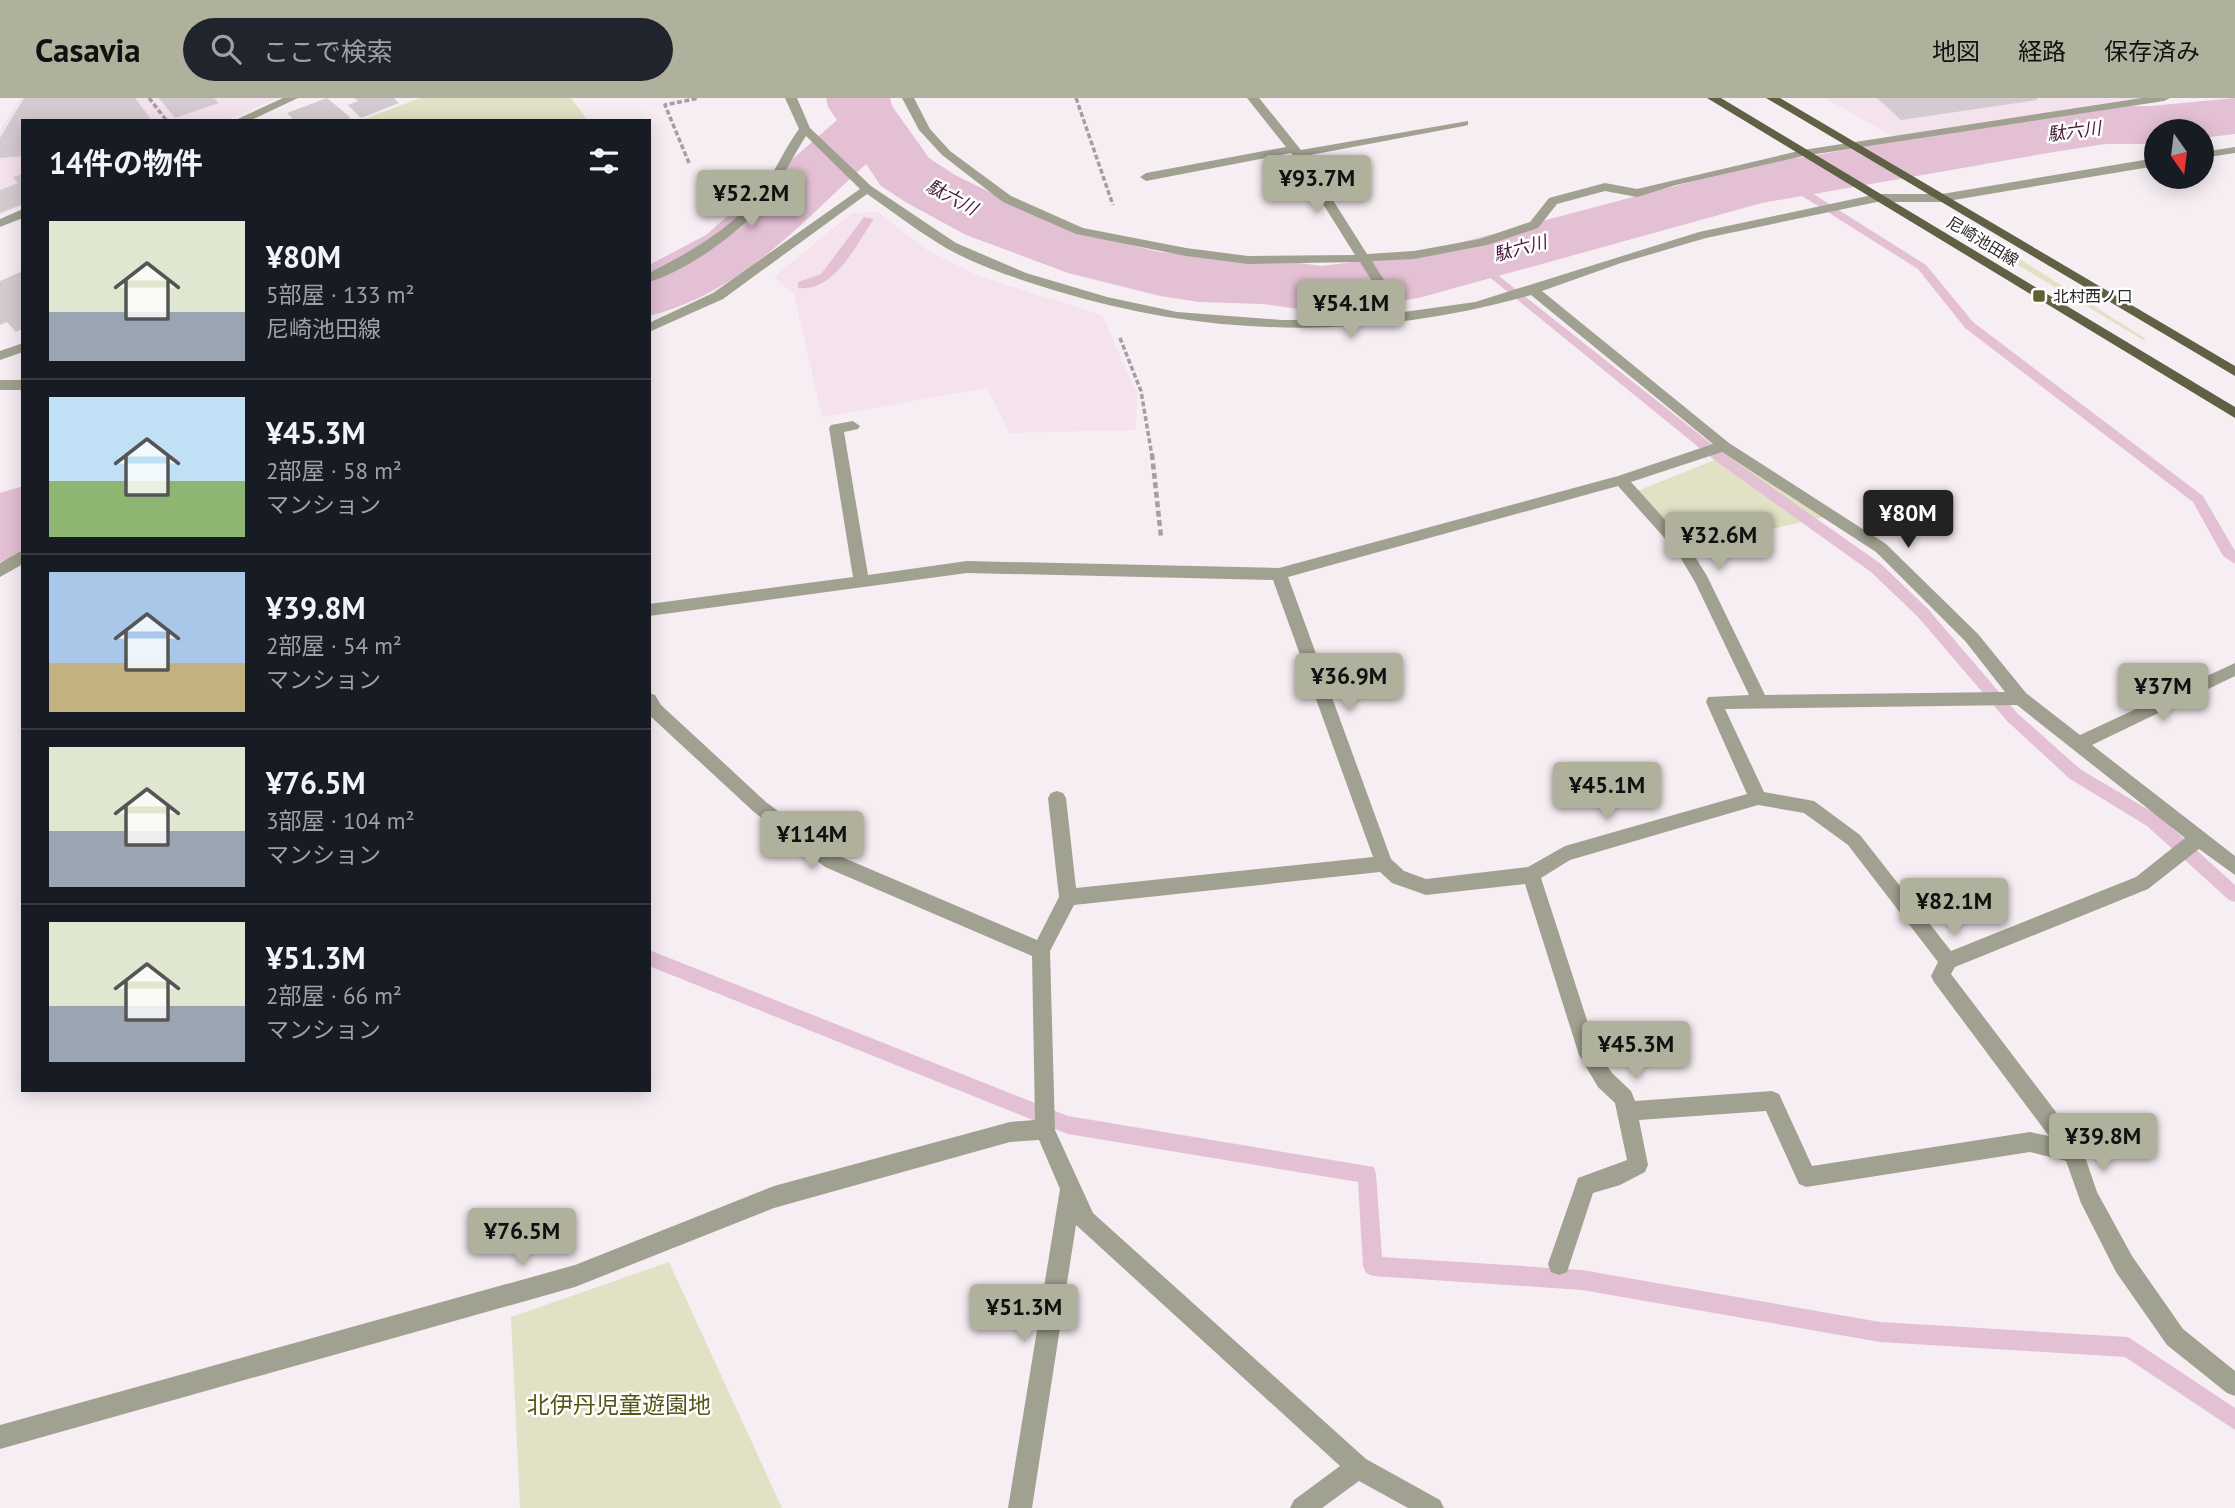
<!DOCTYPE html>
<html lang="ja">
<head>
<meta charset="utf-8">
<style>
	:root { --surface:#171b24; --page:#20242c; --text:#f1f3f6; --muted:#9ea1a6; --line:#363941; --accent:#b0b19c }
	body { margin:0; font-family:"PT Sans","Noto Sans JP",sans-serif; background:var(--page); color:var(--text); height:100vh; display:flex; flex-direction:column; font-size:26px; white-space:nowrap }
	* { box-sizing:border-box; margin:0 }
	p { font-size:23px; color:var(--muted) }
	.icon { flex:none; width:38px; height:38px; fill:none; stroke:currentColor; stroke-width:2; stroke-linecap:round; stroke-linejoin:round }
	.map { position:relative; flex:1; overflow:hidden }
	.drawer { position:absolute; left:21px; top:21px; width:630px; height:973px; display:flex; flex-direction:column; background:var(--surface); border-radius:0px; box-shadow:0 4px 18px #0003 }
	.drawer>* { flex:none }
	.needle { width:46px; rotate:166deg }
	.buttons { position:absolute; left:2144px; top:21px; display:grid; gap:14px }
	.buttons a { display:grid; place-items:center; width:70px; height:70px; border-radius:50%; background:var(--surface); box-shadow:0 4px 18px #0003; font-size:35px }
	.price { position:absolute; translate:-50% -60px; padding:0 16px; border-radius:7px; background:var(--accent); color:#111; font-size:23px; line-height:46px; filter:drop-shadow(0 2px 4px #0008) }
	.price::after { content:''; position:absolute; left:50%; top:42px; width:21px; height:16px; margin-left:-10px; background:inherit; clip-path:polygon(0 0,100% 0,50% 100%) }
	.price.active { background:#222; color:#fff }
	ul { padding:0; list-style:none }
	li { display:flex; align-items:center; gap:21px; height:175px; padding:0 28px }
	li+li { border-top:2px solid var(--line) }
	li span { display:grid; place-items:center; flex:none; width:196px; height:140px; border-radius:0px; color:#555 }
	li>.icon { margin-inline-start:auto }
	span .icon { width:84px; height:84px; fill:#fffc; stroke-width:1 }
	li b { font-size:30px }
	h2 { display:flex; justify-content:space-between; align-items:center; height:84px; padding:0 28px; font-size:30px }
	header { display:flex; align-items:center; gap:42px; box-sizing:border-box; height:98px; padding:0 35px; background:var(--accent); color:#111 }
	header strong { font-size:33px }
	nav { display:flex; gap:38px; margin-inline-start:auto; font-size:24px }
	.search { width:490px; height:63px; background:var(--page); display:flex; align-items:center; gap:18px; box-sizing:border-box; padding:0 24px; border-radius:38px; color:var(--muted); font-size:26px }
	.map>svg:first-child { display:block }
</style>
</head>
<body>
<header>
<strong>Casavia</strong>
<div class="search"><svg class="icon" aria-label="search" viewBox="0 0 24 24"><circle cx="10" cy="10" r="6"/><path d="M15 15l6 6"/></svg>ここで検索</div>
<nav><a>地図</a><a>経路</a><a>保存済み</a></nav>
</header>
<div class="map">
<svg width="2235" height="1410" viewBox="0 0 2235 1410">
	<rect width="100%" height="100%" fill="#f7eef3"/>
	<path fill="#f4e2ec" d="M20 0H278L225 23H23V107L0 117V32Z
		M1825 0H2151L1893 39Z
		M877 114 927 152 981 179 1102 217 1137 296 1136 332 1010 335 987 290 822 319 794 196 774 179 852 115Z"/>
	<path fill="#e1e1c6" d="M420 0H571L588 23H359Z
		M1987 146H1996L2146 241 2143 242 1988 149Z
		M1727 357 1824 419 1685 451 1637 393Z
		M669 1164 782 1410H520L511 1219Z"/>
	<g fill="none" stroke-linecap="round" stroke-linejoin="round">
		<path fill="#e4c0d5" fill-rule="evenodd" d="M1780 80H1788L1926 167 1973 224 2203 398 2235 453V466L2223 458 2193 404 1965 230 1918 171 1780 84Z
			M864 119 874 121C856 146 835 194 798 190V184L821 176Z
			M1475 159 1723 355 1881 466 1928 511 2017 615 2080 671 2159 718 2235 787V804L2229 802 2147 728 2070 681 2007 623 1918 519 1871 474 1713 361 1471 164 1469 162Z
			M649 852 1068 1018 1374 1069 1376 1076 1382 1159 1582 1172 1880 1224 2128 1239 2235 1310V1332L2125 1259 1880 1244 1582 1192 1373 1178 1366 1175 1363 1168 1358 1084 1068 1036 649 868Z"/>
		<path fill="#e4c0d5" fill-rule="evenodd" d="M826 0H890L892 8 929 60 955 77 1016 107 1114 143 1160 154 1199 158 1263 160 1322 168 1417 156 1690 84 1750 66 1811 58 2054 14 2105 8H2151L2235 0V36L2202 40V33H2156V46H2105L2054 54 1762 105 1419 200 1322 214 1263 206 1199 204 1160 198 1068 175 966 137 907 105 881 88 866 66C798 128 742 194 649 218V167L706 137 837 22 828 9Z
			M23 388V457L0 464V395Z"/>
	</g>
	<path fill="#d4cbd0" d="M24 0H135L150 20 143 23H23V58L0 60V40Z
		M159 0H214L219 5 175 20Z
		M327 0 351 20 342 23H295L287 15Z
		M354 0H394L399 5 361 20 348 7 358 3Z
		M1877 0H2037V2L1901 22Z
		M23 76V106L0 115V92L18 85 13 79Z
		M23 173V231L16 234 7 224 0 227V183Z"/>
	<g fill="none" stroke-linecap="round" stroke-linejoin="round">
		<path stroke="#a59ea2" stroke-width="3.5" stroke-dasharray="5 2.5" stroke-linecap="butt" d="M149 0 167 23
			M1076 0 1113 107
			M689 65 665 7 699 0
			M1120 240 1141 293 1152 358"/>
		<path stroke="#a59ea2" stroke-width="4.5" stroke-dasharray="6 3.5" stroke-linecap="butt" d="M1152 356 1161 439"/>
		<path fill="#a1a191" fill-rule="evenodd" d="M283 0H298L249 23H233Z
			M785 0H797L810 30 871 88 956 145 1026 175 1107 199 1177 214 1282 222H1346L1392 215 1360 164 1248 166 1186 158 1076 136 1003 104 942 57 919 32 902 0H914L930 31 950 53 1011 98 1083 130 1186 150 1248 158 1355 157 1291 55 1146 83 1140 79 1146 75 1286 49 1247 0H1259L1301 52 1468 23V27L1464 28 1305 58 1367 156 1414 153 1480 141 1530 124 1549 100 1605 85 1637 91 1803 52 2142 0H2170L2164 3 1803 58 1676 87 1637 99 1605 93 1557 106 1538 130 1487 147 1414 161 1372 163 1404 214 1475 204 1699 134 1877 96H1942L2156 60V68L1942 104H1877L1706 140 1621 165 1542 193 1729 345 1886 446 1978 536 2026 595 2080 637 2235 565V578L2092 647 2235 758V777L2199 751 2148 791 1955 869 1951 876 2081 1047 2097 1094 2132 1158 2183 1231 2235 1273V1298L2227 1295 2167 1247 2116 1174 2081 1105 2066 1063 2030 1054 1806 1089 1799 1086 1766 1013 1639 1022 1648 1067 1645 1074 1620 1087 1593 1095 1567 1174 1559 1177 1551 1174 1548 1166 1578 1080 1627 1062 1615 1005 1598 989 1579 957 1525 786 1426 797 1392 785 1380 774 1074 807 1050 853 1055 1032 1093 1115 1366 1361 1440 1402 1444 1410H1408L1359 1383 1322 1410H1290L1294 1402 1340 1368 1076 1127 1032 1410H1008L1060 1091 1039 1042 1010 1044 774 1110 575 1189 0 1351V1327L575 1167 774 1088 1010 1024 1035 1022 1032 858 825 769 754 714 649 617V595L655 597 661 607 766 704 837 757 1037 842 1059 799 1048 700 1051 695 1057 693 1063 695 1066 700 1076 790 1373 759 1273 482 967 475 649 518V506L853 479 829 330 831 327 853 323 860 328 858 331 844 334 868 477 967 463 1279 470 1618 378 1713 346 1531 197C1374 241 1216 241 1060 194 1022 182 981 170 946 150 919 134 893 114 867 96L723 201 649 234V225L713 195 860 91 806 38C793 58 783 80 769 99 744 132 689 172 649 184V175C690 154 734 130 762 91 776 72 785 50 799 31ZM1722 354 1876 454 1966 544 2005 594 1765 597 1707 478 1687 446 1631 384ZM1618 388 1677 454 1695 484 1749 597 1708 599 1706 604 1747 696 1565 748 1528 769 1426 781 1404 773 1391 761 1288 479ZM2017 607 2185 740 2136 779 1951 853 1860 737 1814 703 1764 694 1725 611ZM1758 707 1804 715 1848 747 1938 864 1931 878 1934 884 2049 1038 2030 1034 1812 1068 1779 996 1772 993 1635 1003 1631 993 1612 975 1597 953 1541 780 1570 762Z
			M2235 49V55L2202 60V54Z
			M23 111V120L0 129V121Z
			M23 245V254L0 262V253Z
			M0 282H23V292H0Z
			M23 452V466L0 479V465Z"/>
		<path fill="#5f6044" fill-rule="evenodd" d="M1707 0H1721L2235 309V320Z
			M1766 0H1780L2235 268V278Z"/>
	</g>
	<rect fill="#61612e" stroke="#fefefe" stroke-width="2.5" x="2032" y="191" width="14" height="14" rx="3.5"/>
	<g text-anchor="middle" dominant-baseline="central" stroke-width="5" stroke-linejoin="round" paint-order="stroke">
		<g font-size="16" fill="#2c282a" stroke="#fefefe">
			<text transform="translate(1983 143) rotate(31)">尼崎池田線</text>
		</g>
		<g font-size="16" fill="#2c282a" stroke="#fefefe" text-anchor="start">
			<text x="2053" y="198">北村西ノ口</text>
		</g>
		<g font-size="18" font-style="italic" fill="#481b39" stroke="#fefefe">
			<text transform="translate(2074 33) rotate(-7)">駄六川</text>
			<text transform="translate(952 99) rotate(28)">駄六川</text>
			<text transform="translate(1520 150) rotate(-15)">駄六川</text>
		</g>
		<g font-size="23" fill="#555419" stroke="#fefefe">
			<text x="619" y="1306">北伊丹児童遊園地</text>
		</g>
	</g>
</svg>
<div class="buttons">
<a><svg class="needle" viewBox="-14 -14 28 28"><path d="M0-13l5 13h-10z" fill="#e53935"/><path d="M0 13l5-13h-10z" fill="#9ea1a6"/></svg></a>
</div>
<b class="price" style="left:1317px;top:117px">¥93.7M</b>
<b class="price" style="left:751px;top:132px">¥52.2M</b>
<b class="price" style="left:1351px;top:242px">¥54.1M</b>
<b class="price active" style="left:1908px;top:452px">¥80M</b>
<b class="price" style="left:1719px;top:474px">¥32.6M</b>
<b class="price" style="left:1349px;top:615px">¥36.9M</b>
<b class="price" style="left:2163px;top:625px">¥37M</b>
<b class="price" style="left:1607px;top:724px">¥45.1M</b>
<b class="price" style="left:812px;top:773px">¥114M</b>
<b class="price" style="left:1954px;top:840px">¥82.1M</b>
<b class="price" style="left:1636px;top:983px">¥45.3M</b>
<b class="price" style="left:2103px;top:1075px">¥39.8M</b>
<b class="price" style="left:522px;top:1170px">¥76.5M</b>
<b class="price" style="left:1024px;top:1246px">¥51.3M</b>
<section class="drawer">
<h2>14件の物件<svg class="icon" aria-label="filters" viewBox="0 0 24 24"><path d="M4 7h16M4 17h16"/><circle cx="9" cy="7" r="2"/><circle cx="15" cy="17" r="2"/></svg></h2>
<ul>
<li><span style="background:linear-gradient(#dfe7d0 65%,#9aa5b1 0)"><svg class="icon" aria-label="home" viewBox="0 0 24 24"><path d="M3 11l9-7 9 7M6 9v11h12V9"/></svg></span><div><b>¥80M</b><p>5部屋 · 133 m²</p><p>尼崎池田線</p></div></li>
<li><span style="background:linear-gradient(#bfe0f5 60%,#8fb573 0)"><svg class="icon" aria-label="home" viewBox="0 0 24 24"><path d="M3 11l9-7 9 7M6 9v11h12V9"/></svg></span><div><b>¥45.3M</b><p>2部屋 · 58 m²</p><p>マンション</p></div></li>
<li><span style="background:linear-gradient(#a9c7e8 65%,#c2b280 0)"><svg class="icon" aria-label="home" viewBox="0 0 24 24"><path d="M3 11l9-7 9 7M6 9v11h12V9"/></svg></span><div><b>¥39.8M</b><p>2部屋 · 54 m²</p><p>マンション</p></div></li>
<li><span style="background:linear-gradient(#dfe7d0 60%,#9aa5b1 0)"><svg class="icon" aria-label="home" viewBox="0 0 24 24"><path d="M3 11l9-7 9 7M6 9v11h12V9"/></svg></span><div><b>¥76.5M</b><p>3部屋 · 104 m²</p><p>マンション</p></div></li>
<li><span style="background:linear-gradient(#dfe7d0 60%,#9aa5b1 0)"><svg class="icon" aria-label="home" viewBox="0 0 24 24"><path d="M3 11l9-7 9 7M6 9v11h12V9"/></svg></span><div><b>¥51.3M</b><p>2部屋 · 66 m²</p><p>マンション</p></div></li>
</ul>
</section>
</div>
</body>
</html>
